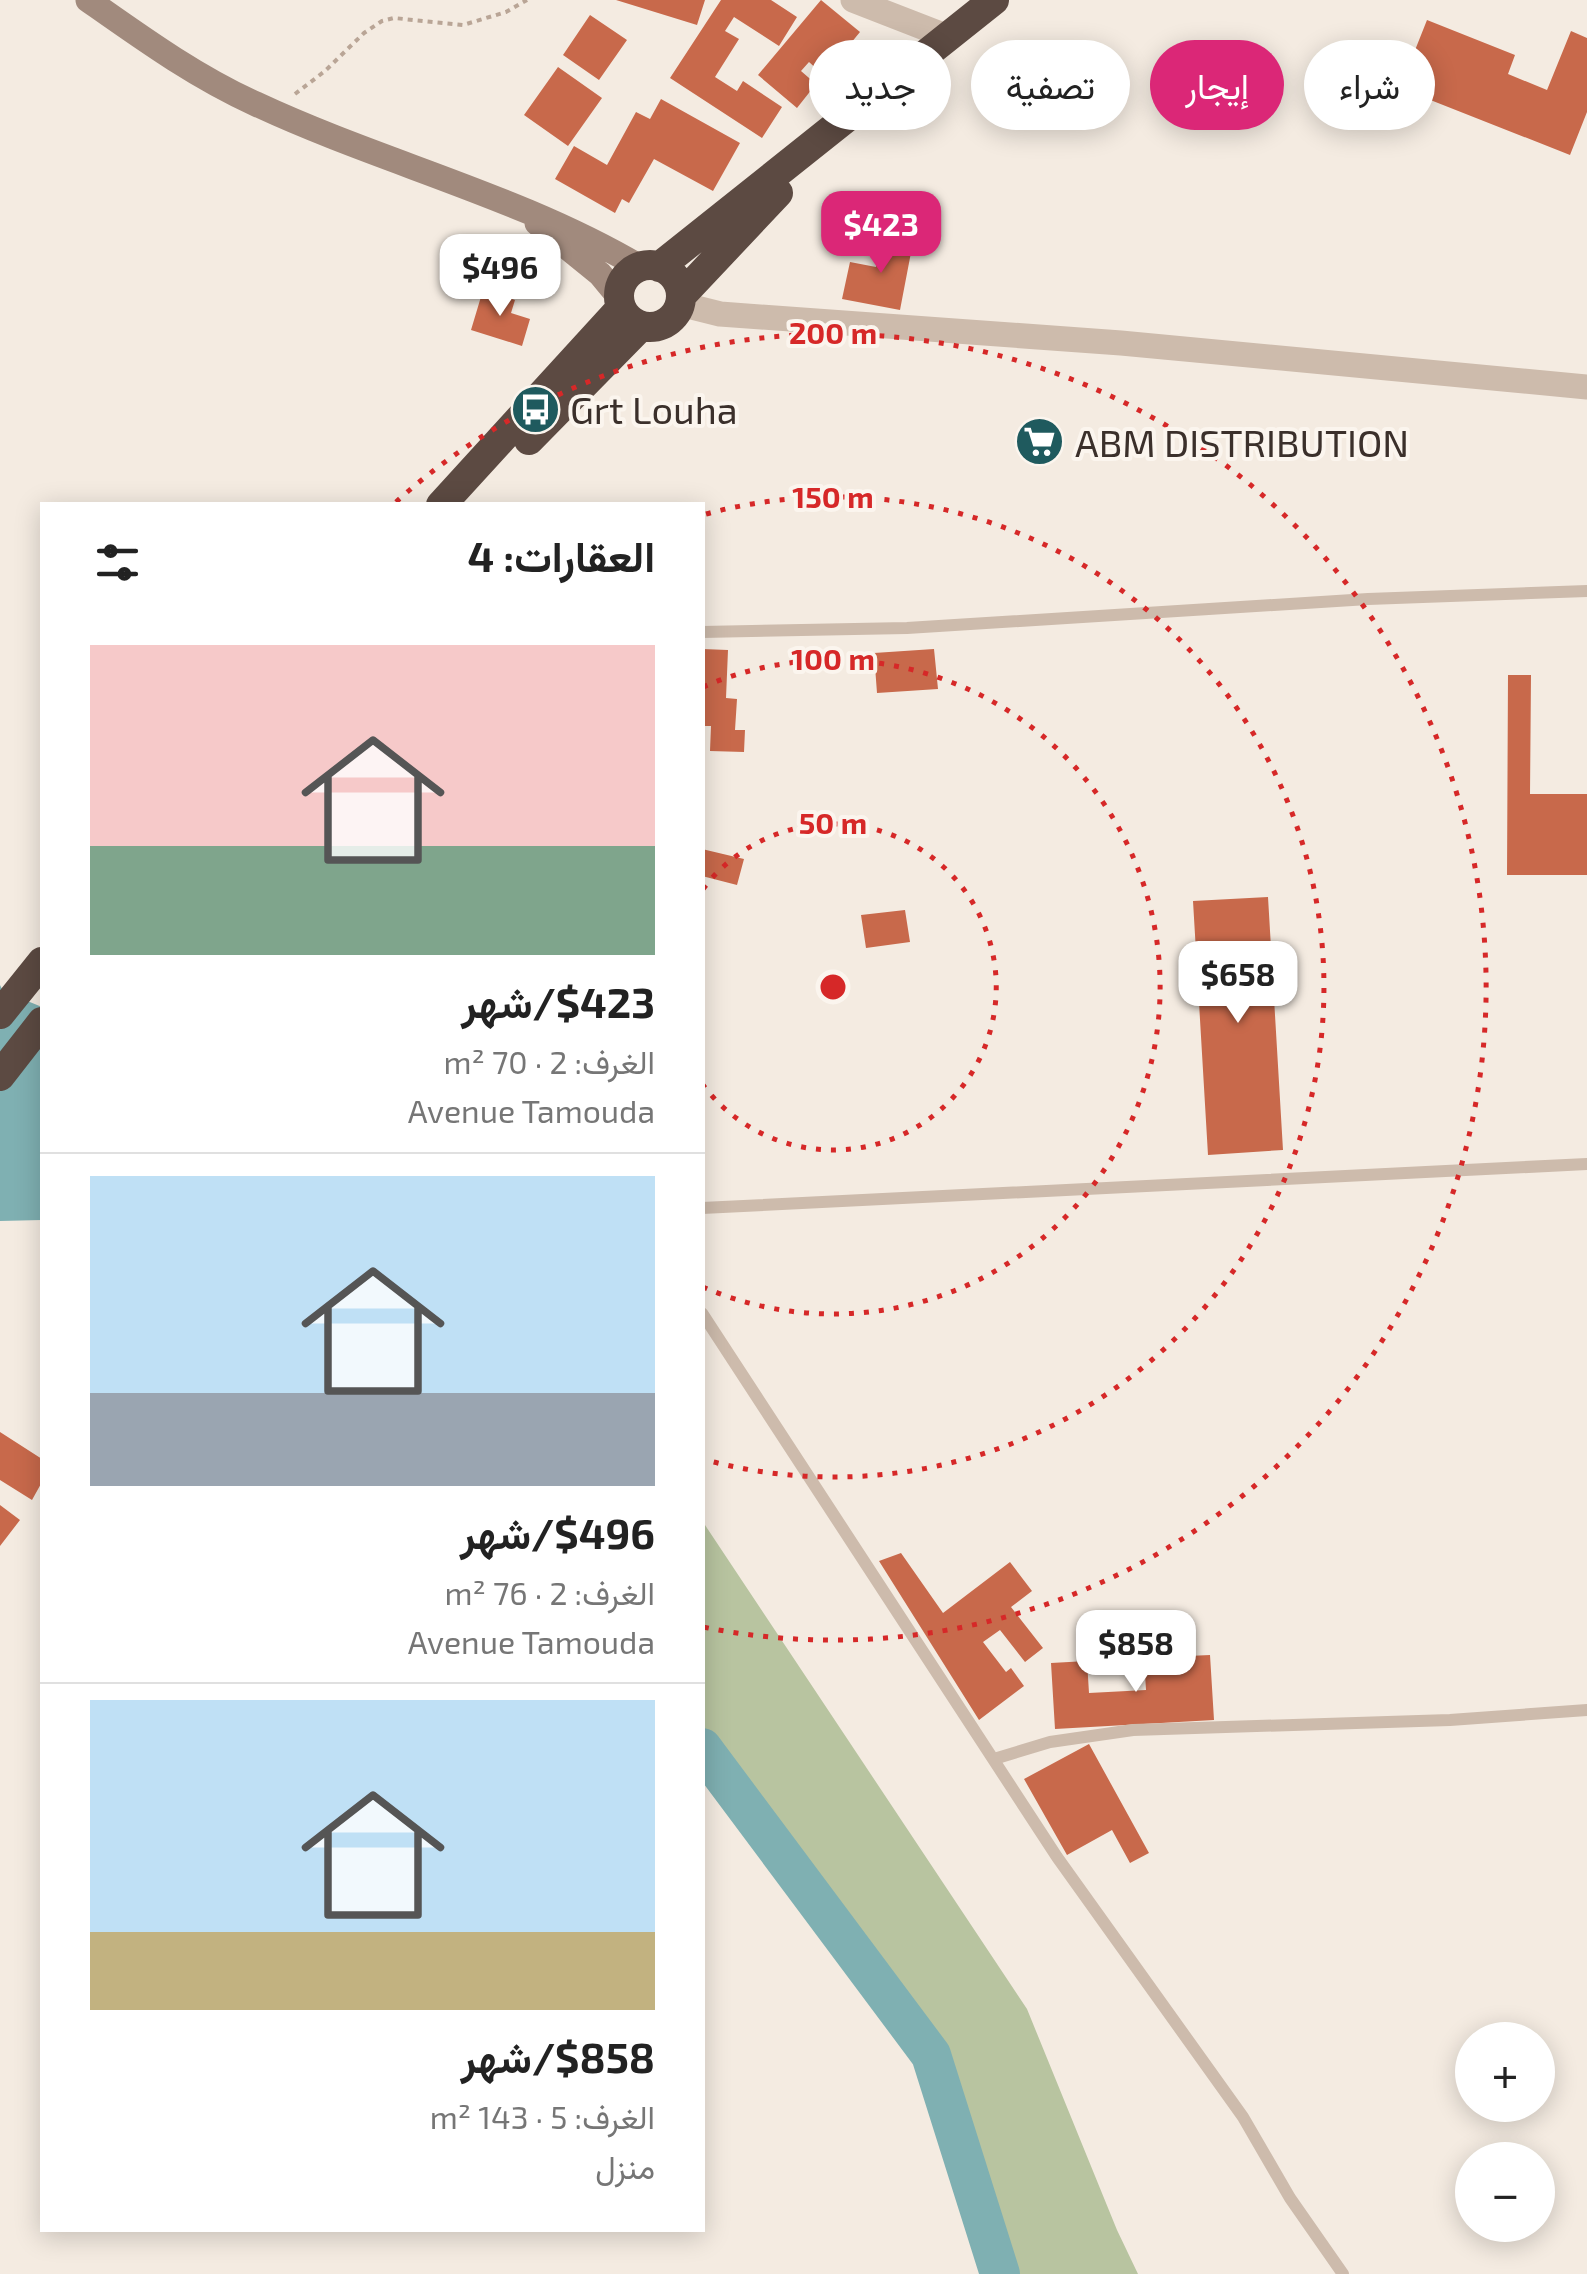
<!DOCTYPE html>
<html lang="ar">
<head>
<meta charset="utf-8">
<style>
	:root { --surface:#fff; --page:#f2f2f2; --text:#222; --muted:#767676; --line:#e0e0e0; --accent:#db2777 }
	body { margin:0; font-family:"Exo 2",Vazirmatn,sans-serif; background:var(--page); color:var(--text); direction:rtl; height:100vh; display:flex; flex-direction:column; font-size:38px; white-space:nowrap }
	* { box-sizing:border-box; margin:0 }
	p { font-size:32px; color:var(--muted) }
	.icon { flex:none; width:55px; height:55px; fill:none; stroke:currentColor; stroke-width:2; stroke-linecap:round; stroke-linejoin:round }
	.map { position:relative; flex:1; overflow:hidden; direction:ltr }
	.sheet { position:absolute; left:40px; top:502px; width:665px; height:1730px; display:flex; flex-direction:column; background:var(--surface); border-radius:0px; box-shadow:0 5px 25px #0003; direction:rtl }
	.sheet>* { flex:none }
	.hud { position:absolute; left:735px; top:40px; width:700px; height:90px; direction:rtl; display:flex; gap:20px }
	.controls { position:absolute; left:1455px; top:2022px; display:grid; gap:20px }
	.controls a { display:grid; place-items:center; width:100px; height:100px; border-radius:50%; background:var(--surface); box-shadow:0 5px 25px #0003; font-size:50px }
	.price { position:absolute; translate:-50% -85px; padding:0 22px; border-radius:20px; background:#fff; color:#222; font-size:32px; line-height:65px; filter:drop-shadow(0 2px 5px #0008) }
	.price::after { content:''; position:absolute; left:50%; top:60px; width:30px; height:22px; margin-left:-15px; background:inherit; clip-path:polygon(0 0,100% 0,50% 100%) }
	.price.active { background:var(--accent); color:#fff }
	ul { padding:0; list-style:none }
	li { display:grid; align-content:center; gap:20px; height:530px; padding:0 50px }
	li+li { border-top:2px solid var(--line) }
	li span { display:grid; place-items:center; height:310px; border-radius:0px; color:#555 }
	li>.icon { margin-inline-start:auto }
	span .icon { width:180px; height:180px; fill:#fffc; stroke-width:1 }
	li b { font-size:42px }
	h2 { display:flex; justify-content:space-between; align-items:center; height:120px; padding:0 50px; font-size:42px }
	.pill { padding:0 35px; border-radius:45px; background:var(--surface); box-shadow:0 5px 25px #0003; font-size:35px; line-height:90px }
	.pill.active { background:var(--accent); color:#fff }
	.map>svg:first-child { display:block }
</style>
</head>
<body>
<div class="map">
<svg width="1587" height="2274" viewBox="0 0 1587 2274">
	<rect width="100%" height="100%" fill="#f4ebe1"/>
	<path fill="#b8c4a0" d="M703 1522 1027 2009 1117 2230 1138 2274H1000L931 2055 703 1748Z"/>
	<path fill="#7fb0b2" d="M0 985 3 991 42 1007V1220L0 1221Z"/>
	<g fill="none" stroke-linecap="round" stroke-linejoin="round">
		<path stroke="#7fb0b2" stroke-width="40" d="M702 1748 931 2055 1000 2274"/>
	</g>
	<path fill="#c8694b" d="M616 0H705L697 25Z
		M721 0H771L797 17 779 46 734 17 725 31 739 39 715 77 737 91 743 81 782 107 762 138 670 78Z
		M821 0 860 32 846 49 842 46 820 72 809 62 801 71 816 84 797 108 758 75Z
		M590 15 627 40 599 80 563 55Z
		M1427 20 1515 55 1508 74 1547 90 1571 31 1587 38V112L1570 155 1400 88Z
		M558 67 602 98 568 146 524 115Z
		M661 99 740 143 713 191 654 159 629 203 622 199 615 213 555 179 574 146 607 165 636 112 650 119Z
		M882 236 913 242 900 310 842 299 850 262 876 267Z
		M483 290 515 300 511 313 530 319 522 346 471 330Z
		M702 649 728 650 726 698 737 699 735 730H745L744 752 710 751 711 726H702Z
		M934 649 938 689 877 693 874 653Z
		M1508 675H1531L1530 794H1587V875H1507Z
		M702 849 744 859 737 885 702 876Z
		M1268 897 1283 1150 1208 1155 1193 901Z
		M905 910 910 942 866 948 861 915Z
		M0 1432 42 1459V1482L32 1500 0 1480Z
		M0 1505 20 1520 0 1546Z
		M901 1553 943 1613 1010 1562 1032 1591 1011 1607 1043 1648 1025 1662 1000 1630 983 1642 1006 1672 1011 1668 1024 1686 979 1720 879 1561Z
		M1210 1655 1214 1720 1055 1729 1051 1663 1087 1661 1089 1693 1146 1690 1144 1658Z
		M1089 1744 1149 1853 1130 1863 1112 1830 1067 1855 1024 1779Z"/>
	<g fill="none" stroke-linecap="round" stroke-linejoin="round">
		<path stroke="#b9a596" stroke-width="4" stroke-dasharray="5 5" stroke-linecap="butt" d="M295 94 325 71 364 33 382 21 394 18 463 25 506 12 527 0"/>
		<path stroke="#cdbbac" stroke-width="12" d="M702 632 907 628 1368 599 1587 591
			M702 1208 1587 1164
			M702 1313 1057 1857 1243 2117 1290 2198 1343 2274
			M994 1759 1050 1742 1133 1730 1450 1720 1587 1710"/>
		<path stroke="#cdbbac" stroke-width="25" d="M853 0 948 37
			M680 304 720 314 1121 343 1587 387"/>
		<path stroke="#a18a7d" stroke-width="25" d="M88 0C142 38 196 77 256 104 382 163 520 196 640 267
			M537 223 600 274 619 297"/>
		<path stroke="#5c4a42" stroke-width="30" d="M619 296a31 31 0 1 1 62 0a31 31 0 1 1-62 0Z
			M659 267 994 0
			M681 296 778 193
			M529 440 641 326
			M441 505 621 308
			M0 1014 42 962
			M0 1076 42 1022"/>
	</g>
	<g fill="none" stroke="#d62828" stroke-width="5" stroke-dasharray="5 10">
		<path d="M703 889A163 163 0 1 1 703 1085"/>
		<path d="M703 687A327 327 0 1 1 703 1287"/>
		<path d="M706 514A490 490 0 1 1 706 1460"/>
		<path d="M396 502A653 653 0 1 1 703 1627"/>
	</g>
	<defs>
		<symbol id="bus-disc" viewBox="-11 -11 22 22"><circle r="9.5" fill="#1f5a5e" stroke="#fbf5ee"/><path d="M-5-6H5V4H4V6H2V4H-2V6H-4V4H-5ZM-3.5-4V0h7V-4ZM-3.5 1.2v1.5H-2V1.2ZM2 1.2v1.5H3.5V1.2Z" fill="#fff"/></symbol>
		<symbol id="supermarket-disc" viewBox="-11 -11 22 22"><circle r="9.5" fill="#1f5a5e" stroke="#fbf5ee"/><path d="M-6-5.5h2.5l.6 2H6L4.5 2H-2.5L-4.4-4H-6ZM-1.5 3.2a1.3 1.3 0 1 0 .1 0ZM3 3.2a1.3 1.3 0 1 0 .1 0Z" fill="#fff"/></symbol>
	</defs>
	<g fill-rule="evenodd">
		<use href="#bus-disc" x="508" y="382" width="55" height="55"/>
		<use href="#supermarket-disc" x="1012" y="414" width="55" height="55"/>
	</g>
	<g text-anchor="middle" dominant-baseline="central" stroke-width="8" stroke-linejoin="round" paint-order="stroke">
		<g font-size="38" fill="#3b302b" stroke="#fbf5ee" text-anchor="start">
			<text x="570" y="409">Grt Louha</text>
			<text x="1075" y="442">ABM DISTRIBUTION</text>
		</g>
	</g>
	<circle cx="833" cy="987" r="15" fill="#d62828" stroke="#fbf5ee" stroke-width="5"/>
	<g font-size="30" text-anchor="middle" font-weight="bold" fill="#d62828" stroke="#fbf5ee" stroke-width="8" stroke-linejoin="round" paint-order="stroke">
		<text x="833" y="344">200 m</text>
		<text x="833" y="508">150 m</text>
		<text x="833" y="670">100 m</text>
		<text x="833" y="834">50 m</text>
	</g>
</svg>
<div class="controls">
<a>+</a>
<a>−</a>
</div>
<b class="price active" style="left:881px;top:276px">$423</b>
<b class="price" style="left:500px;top:319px">$496</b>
<b class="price" style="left:1238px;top:1026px">$658</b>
<b class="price" style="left:1136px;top:1695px">$858</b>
<div class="hud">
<a class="pill">شراء</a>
<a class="pill active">إيجار</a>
<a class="pill">تصفية</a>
<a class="pill">جديد</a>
</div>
<section class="sheet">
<h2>العقارات: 4<svg class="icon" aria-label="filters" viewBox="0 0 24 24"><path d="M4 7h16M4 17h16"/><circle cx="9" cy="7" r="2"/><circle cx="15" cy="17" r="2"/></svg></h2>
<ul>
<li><span style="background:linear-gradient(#f6c9c9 65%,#7fa58c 0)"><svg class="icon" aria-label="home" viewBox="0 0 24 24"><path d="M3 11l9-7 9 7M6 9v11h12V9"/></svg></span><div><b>$423/شهر</b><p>الغرف: 2 · 70 m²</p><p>Avenue Tamouda</p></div></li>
<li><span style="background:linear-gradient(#bfe0f5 70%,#9aa5b1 0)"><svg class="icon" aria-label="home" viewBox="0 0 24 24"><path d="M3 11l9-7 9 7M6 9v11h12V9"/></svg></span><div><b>$496/شهر</b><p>الغرف: 2 · 76 m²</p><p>Avenue Tamouda</p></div></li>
<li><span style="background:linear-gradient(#bfe0f5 75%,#c2b280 0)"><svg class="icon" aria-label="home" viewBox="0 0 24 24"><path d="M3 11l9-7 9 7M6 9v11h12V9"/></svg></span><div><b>$858/شهر</b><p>الغرف: 5 · 143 m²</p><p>منزل</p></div></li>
</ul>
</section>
</div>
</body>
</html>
